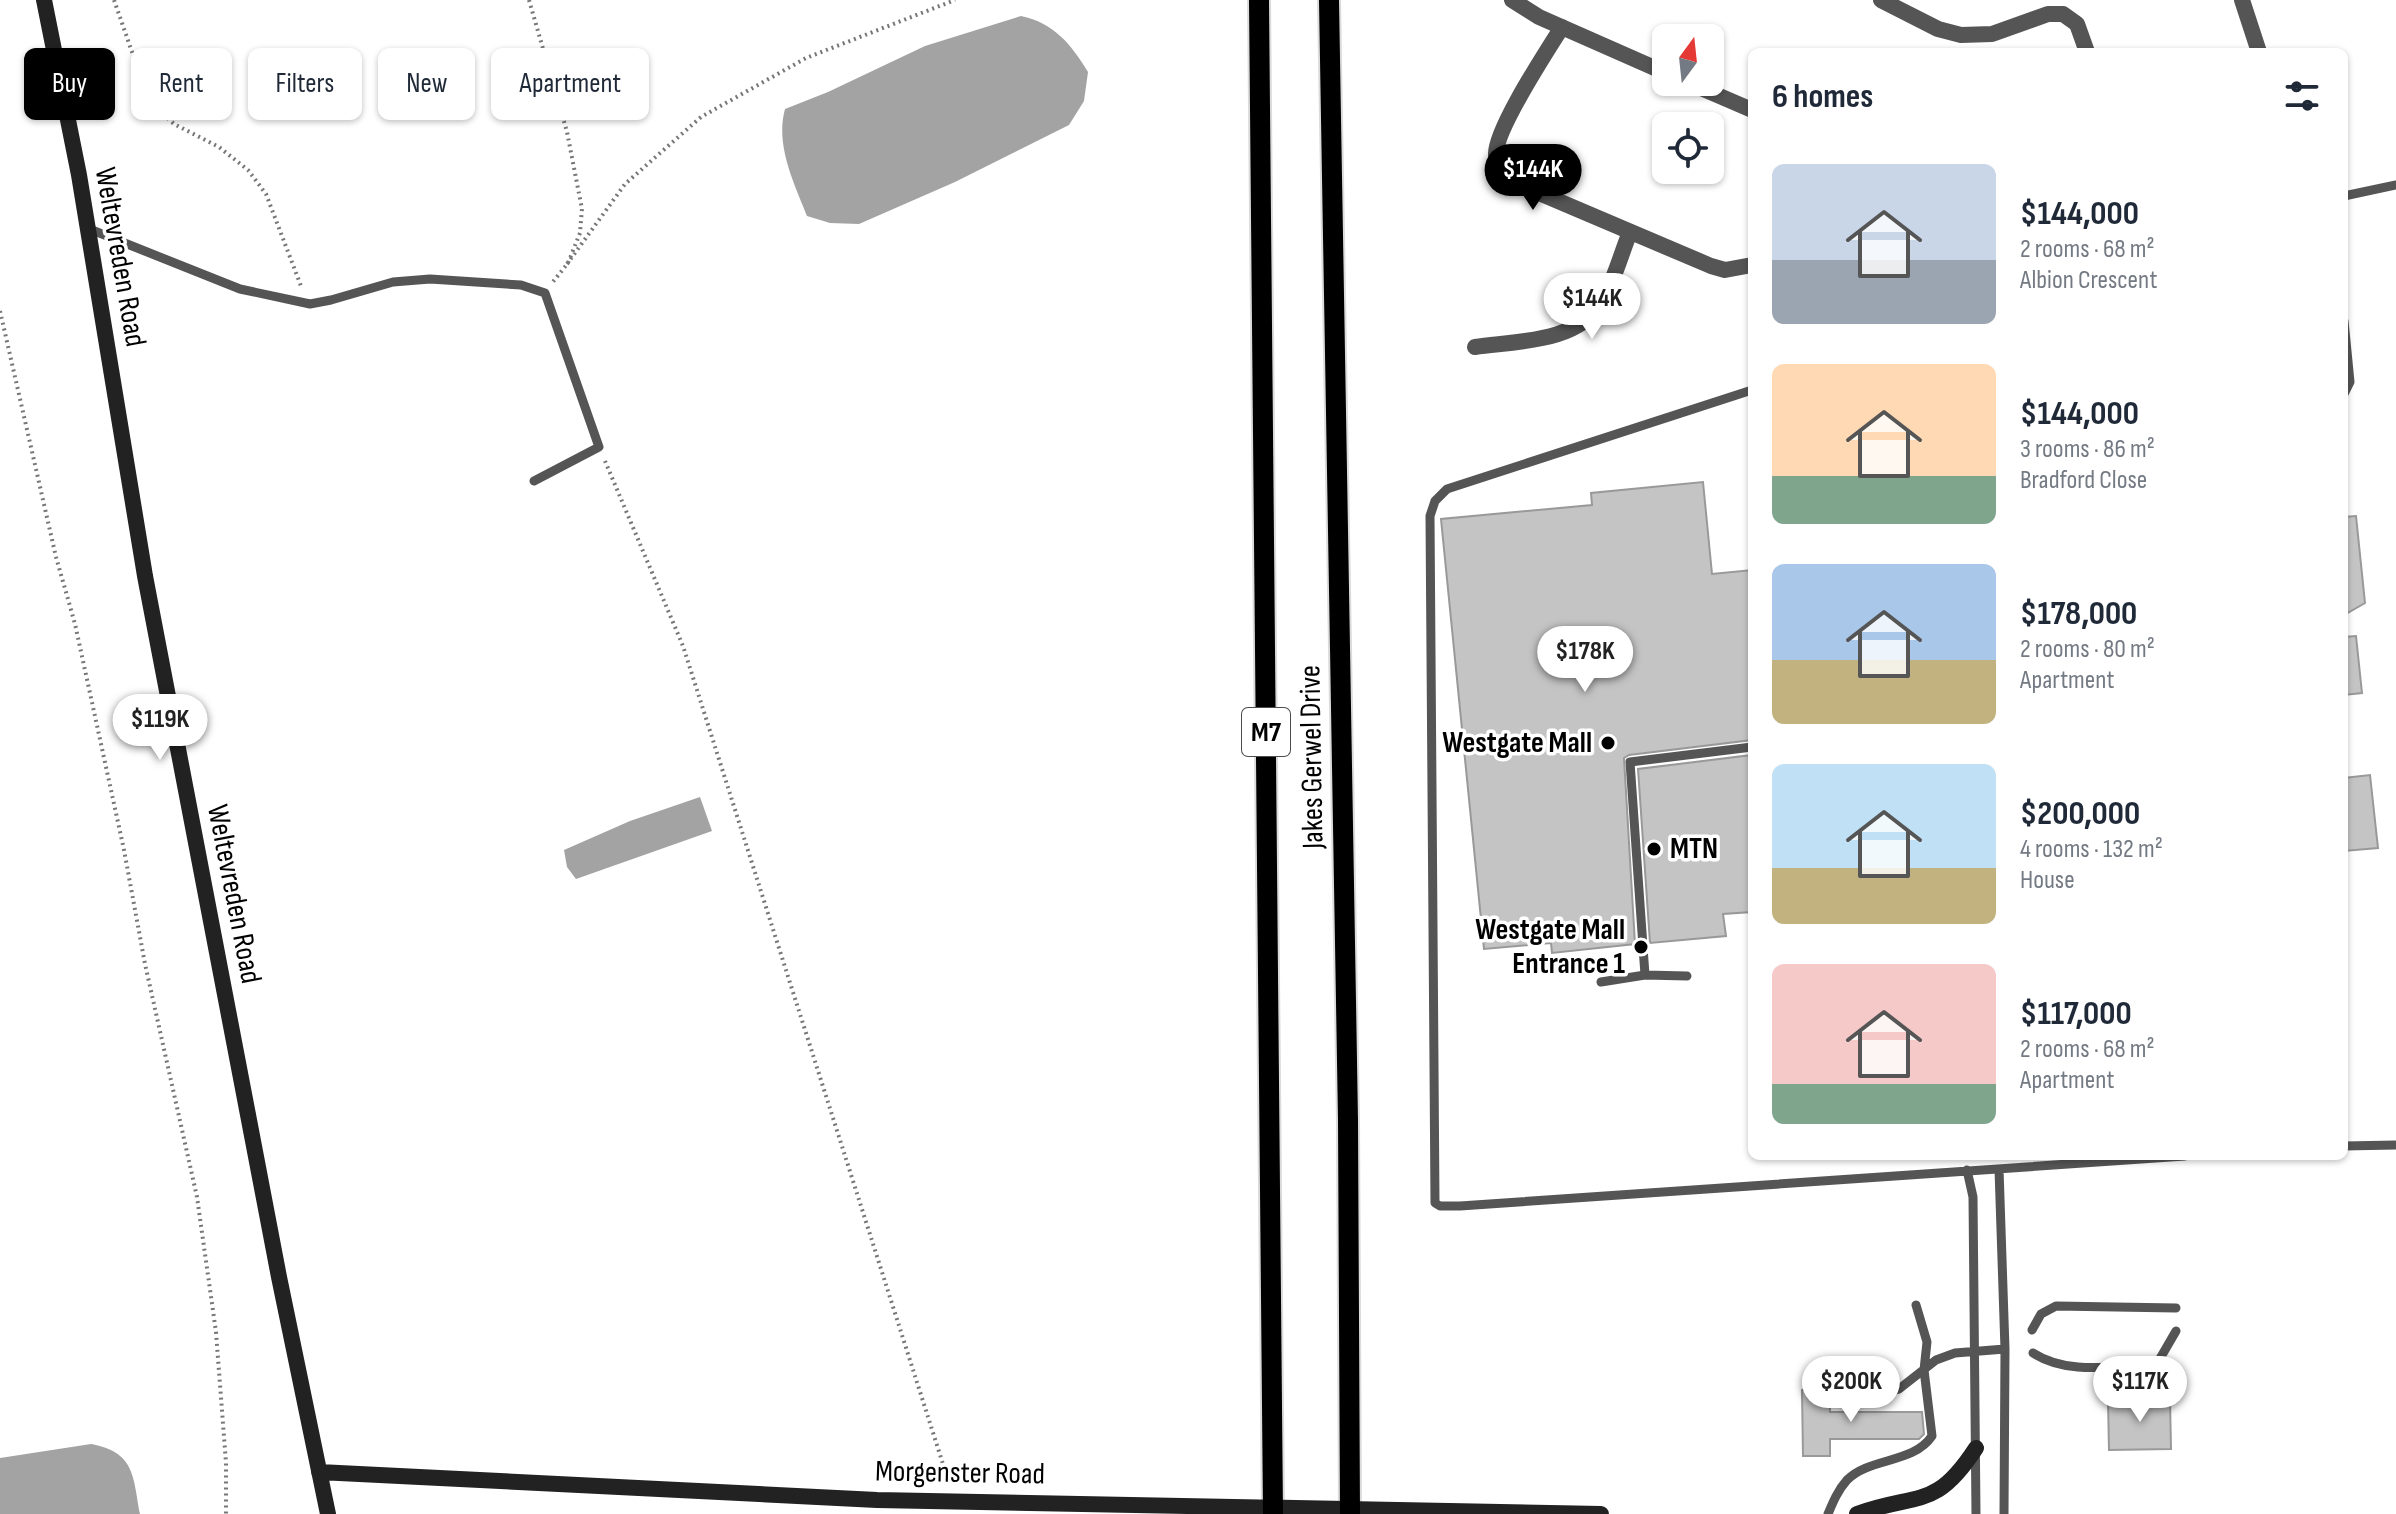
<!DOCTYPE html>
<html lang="en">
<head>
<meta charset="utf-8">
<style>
	:root { --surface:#fff; --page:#f6f6f7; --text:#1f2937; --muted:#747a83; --accent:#000 }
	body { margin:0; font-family:"Sofia Sans Condensed",sans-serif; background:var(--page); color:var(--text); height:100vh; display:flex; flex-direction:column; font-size:30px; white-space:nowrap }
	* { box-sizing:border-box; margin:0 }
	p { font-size:26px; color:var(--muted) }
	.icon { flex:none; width:44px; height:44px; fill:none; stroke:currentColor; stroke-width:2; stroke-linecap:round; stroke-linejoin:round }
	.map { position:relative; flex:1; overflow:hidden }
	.side { position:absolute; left:1748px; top:48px; width:600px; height:1112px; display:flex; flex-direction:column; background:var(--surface); border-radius:12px; box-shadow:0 2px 6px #0004 }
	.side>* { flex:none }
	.top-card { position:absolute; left:24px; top:48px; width:760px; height:72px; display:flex; gap:16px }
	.needle { width:52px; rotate:15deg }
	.tools { position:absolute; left:1652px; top:24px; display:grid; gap:16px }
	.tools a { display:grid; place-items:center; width:72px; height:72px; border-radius:12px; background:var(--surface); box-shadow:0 2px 6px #0004; font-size:40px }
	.price { position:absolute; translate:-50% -68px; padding:0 18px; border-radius:28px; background:#fff; color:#222; font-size:26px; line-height:52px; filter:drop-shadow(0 2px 4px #0008) }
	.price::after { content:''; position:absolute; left:50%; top:48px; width:24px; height:18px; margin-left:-12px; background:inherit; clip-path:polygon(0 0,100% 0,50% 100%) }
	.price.current { background:var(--accent); color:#fff }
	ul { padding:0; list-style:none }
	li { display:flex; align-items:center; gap:24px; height:200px; padding:0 24px }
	li span { display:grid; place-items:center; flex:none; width:224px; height:160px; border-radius:12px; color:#555 }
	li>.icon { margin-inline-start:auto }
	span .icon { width:96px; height:96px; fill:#fffc; stroke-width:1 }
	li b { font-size:34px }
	h2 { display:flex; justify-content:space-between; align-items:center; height:96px; padding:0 24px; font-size:34px }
	.tag { padding:0 28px; border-radius:12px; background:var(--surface); box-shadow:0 2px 6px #0004; font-size:28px; line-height:72px }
	.tag.current { background:var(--accent); color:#fff }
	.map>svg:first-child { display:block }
</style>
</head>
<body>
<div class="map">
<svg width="2396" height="1514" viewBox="0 0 2396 1514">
	<rect width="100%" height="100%" fill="#fff"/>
	<path fill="#a3a3a3" d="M1021 16C1054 23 1071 44 1088 72L1084 101 1069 125 955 182 859 224 830 223 807 216C794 183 775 145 785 109L828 92 925 46Z
		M700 797 712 831 576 879 567 867 564 850 630 821Z
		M91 1444C135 1452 133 1476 140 1514H0V1458Z"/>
	<path fill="#c4c4c4" stroke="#999" stroke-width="2" d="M1703 482 1712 574 1752 570V740L1629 755 1624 758 1635 944 1552 953 1551 943 1484 949 1441 519 1592 505 1591 493Z
		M2356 516 2365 603 2344 615V517Z
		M2356 636 2362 693 2344 695V637Z
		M1752 755V912L1723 914 1726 936 1650 943 1638 769Z
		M2370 775 2378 848 2344 851V778Z
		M1802 1390H1830V1412H1922L1924 1434 1919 1439H1830V1456H1803Z
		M2170 1399 2171 1449 2109 1450 2108 1400Z"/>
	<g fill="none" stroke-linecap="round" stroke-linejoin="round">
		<defs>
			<path id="primary" d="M1259 0 1273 1514
				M1329 0 1348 1120 1350 1514"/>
		</defs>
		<use href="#primary" stroke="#dbdbdb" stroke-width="24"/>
		<path stroke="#777" stroke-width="4" stroke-dasharray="2 4" stroke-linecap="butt" d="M114 0 149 101 174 124 219 147 248 170 266 194 301 286
			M529 0 567 132 582 209 580 233 568 263 552 283
			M567 264 625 184 701 117 806 58 955 0
			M0 311 56 557 75 624 124 850 145 964 197 1197 216 1332 226 1463V1514
			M605 461 683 646 949 1483"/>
		<path stroke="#555" stroke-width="9" d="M2344 196 2396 185
			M87 228 240 289 310 304 331 300 393 282 430 279 521 285 545 293 599 447 534 481
			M2344 321 2350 382 2344 394
			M1752 390 1447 489 1435 501 1430 516 1435 1203 1440 1206H1460L2185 1156
			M1645 975 1630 762 1752 747
			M1601 982 1645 975 1687 976
			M2344 1146 2396 1145
			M1999 1169 2005 1349 2004 1514
			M1967 1170 1973 1197 1976 1514
			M2032 1330 2041 1314 2056 1306 2176 1308
			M2033 1353C2067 1375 2112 1366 2151 1365L2158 1362 2176 1331
			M1845 1400 1899 1389 1936 1360 1955 1353 2005 1349
			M1828 1514C1833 1502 1838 1490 1847 1480 1870 1457 1913 1464 1932 1436L1924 1370 1927 1342 1916 1305"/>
		<path stroke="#555" stroke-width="16" d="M1512 0 1539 17 1666 73
			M1881 0 1938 29 1961 35 1992 34 2048 14H2063L2077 24 2087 52
			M2242 0 2259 52
			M1562 27C1547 51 1494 131 1496 155 1497 168 1508 177 1518 184L1711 266 1725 270 1752 265
			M1687 82 1752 110
			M1475 347C1517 341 1577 343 1602 302 1614 281 1621 254 1630 232"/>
		<path stroke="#222" stroke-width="16" d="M44 0 79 175 145 576 279 1277 328 1514
			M319 1472 877 1500 1601 1514
			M1857 1514C1918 1492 1935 1511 1976 1448"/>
		<use href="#primary" stroke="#000" stroke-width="20"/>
	</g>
	<g fill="#000" stroke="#fff" stroke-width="3">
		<circle cx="1608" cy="743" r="8"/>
		<circle cx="1654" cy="849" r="8"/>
		<circle cx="1641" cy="947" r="8"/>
	</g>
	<g text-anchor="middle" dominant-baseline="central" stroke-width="7" stroke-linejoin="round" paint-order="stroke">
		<rect fill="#fff" stroke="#4c4c4c" stroke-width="2" x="1242" y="708" width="48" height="48" rx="6"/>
		<g font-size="28" font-weight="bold" fill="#000">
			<text x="1266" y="732">M7</text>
		</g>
		<g font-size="30" fill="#000" stroke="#fff">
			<text transform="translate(120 257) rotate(80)">Weltevreden Road</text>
			<text transform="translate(1312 757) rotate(-91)">Jakes Gerwel Drive</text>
			<text transform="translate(234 894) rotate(79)">Weltevreden Road</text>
			<text transform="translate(960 1473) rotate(1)">Morgenster Road</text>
		</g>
		<g font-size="30" font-weight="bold" fill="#000" stroke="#fff" text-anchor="end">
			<text x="1592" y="743">Westgate Mall</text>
			<text x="1670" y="849" text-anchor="start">MTN</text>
			<text x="1625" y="930">Westgate Mall<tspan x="1625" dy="34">Entrance 1</tspan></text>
		</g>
	</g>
</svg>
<div class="tools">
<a><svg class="needle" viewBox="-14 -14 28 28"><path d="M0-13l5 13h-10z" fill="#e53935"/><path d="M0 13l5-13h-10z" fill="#747a83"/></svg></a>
<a><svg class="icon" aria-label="locate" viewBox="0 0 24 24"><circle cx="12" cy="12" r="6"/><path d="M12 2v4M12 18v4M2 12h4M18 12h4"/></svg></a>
</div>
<b class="price current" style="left:1533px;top:212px">$144K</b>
<b class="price" style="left:1592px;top:341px">$144K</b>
<b class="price" style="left:1585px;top:694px">$178K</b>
<b class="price" style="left:160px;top:762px">$119K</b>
<b class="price" style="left:1851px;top:1424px">$200K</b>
<b class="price" style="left:2140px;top:1424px">$117K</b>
<div class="top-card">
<a class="tag current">Buy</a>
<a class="tag">Rent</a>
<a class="tag">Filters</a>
<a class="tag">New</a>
<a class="tag">Apartment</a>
</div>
<section class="side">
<h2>6 homes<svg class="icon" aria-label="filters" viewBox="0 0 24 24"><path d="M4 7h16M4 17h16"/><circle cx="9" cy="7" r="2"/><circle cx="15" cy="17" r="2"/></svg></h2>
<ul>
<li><span style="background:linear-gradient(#c9d6e8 60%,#9aa5b1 0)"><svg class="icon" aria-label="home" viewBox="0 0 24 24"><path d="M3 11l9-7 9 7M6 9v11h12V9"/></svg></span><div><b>$144,000</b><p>2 rooms · 68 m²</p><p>Albion Crescent</p></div></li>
<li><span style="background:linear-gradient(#ffd9b3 70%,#7fa58c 0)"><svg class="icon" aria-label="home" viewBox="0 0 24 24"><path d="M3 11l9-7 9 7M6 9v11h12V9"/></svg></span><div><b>$144,000</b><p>3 rooms · 86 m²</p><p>Bradford Close</p></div></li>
<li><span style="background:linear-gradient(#a9c7e8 60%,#c2b280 0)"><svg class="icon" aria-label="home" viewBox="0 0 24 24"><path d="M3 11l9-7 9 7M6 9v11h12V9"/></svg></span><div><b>$178,000</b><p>2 rooms · 80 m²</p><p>Apartment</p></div></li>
<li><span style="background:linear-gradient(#bfe0f5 65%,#c2b280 0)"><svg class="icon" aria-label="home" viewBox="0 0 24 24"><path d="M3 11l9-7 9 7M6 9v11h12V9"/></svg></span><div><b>$200,000</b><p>4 rooms · 132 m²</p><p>House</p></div></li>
<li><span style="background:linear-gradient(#f6c9c9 75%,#7fa58c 0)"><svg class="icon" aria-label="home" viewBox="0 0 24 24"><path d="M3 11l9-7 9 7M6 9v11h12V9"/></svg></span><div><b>$117,000</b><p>2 rooms · 68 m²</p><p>Apartment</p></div></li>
</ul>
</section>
</div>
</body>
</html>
